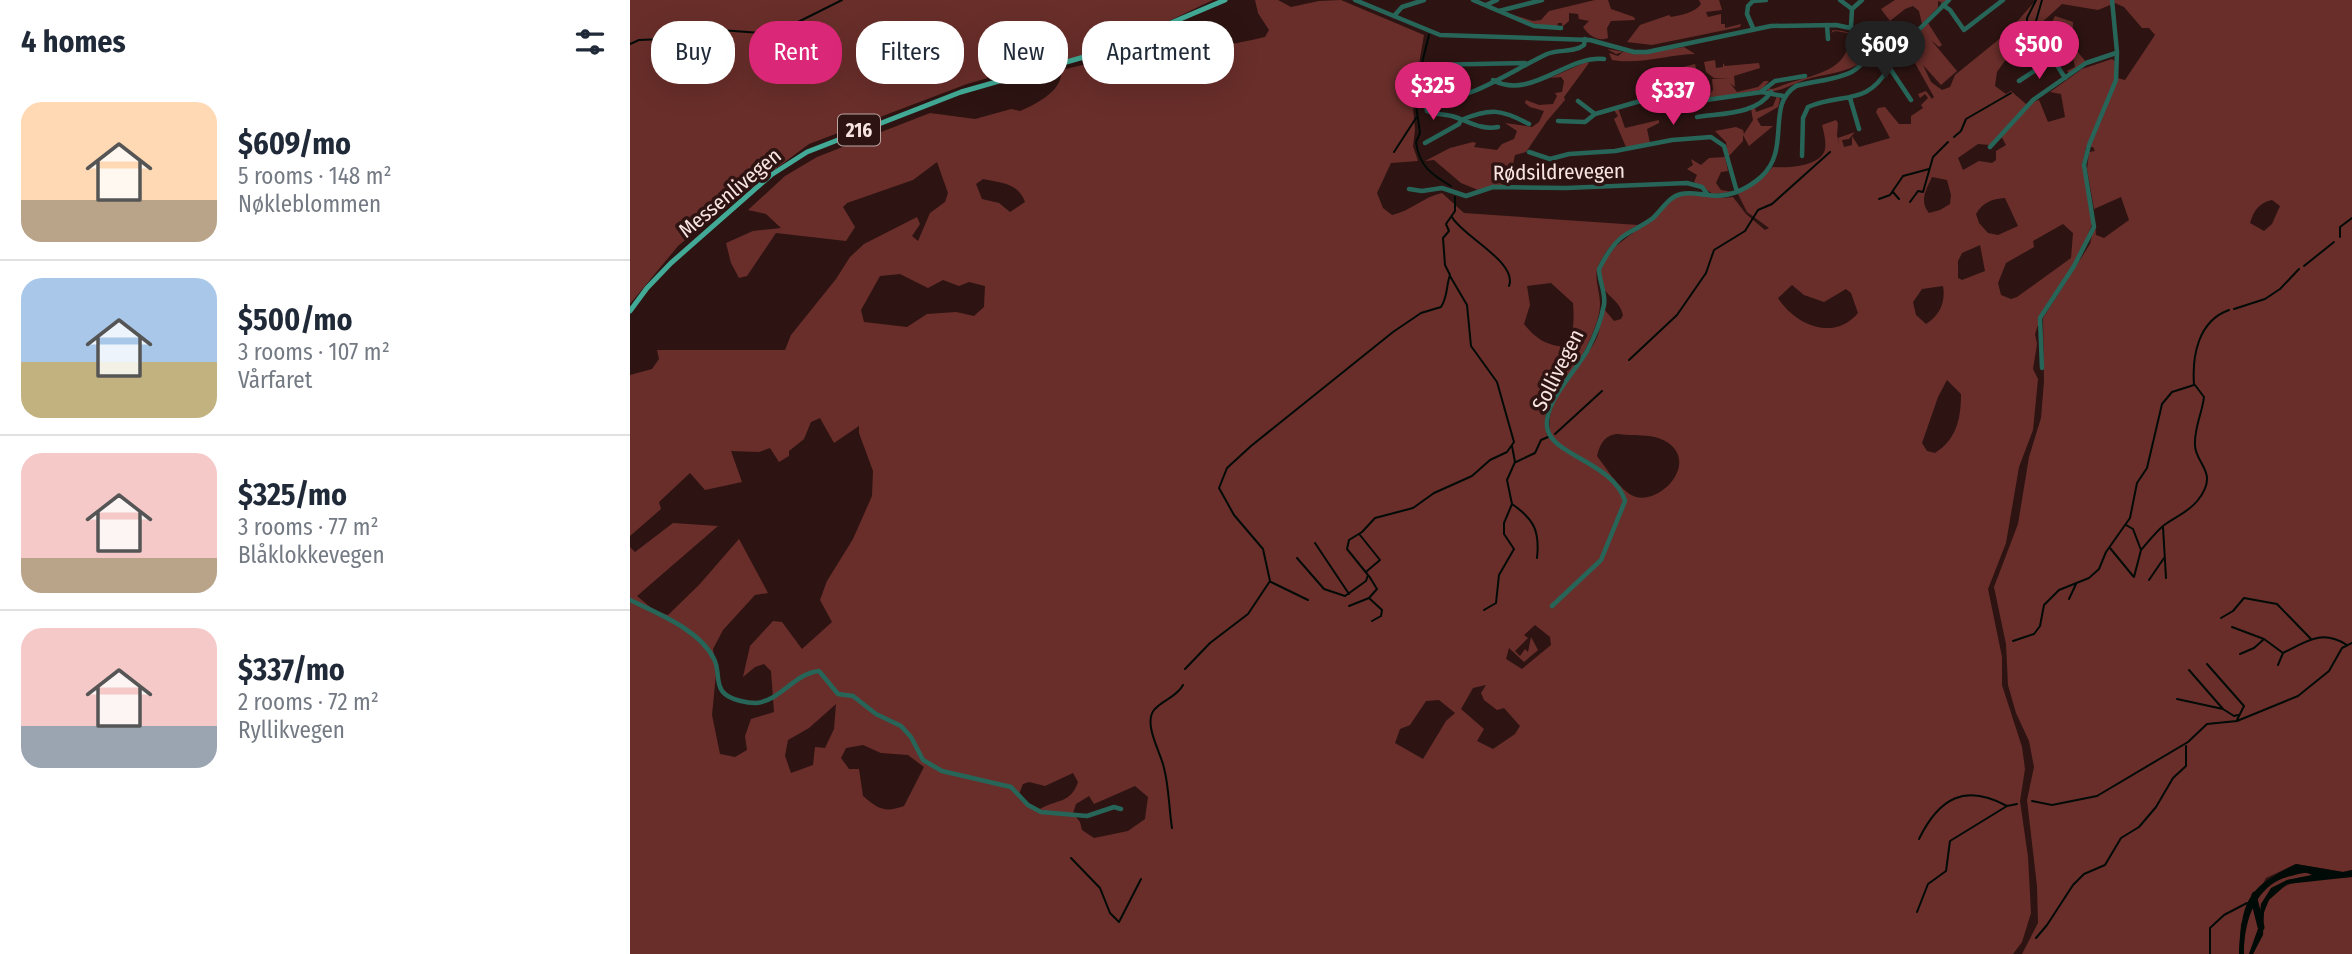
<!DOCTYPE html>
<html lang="en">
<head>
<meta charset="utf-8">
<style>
	:root { --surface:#fff; --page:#f2f2f3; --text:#1f2937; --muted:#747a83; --line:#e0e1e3; --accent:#db2777 }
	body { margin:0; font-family:"Fira Sans Condensed",sans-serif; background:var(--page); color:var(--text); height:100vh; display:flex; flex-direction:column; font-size:26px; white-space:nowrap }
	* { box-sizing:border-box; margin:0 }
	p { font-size:23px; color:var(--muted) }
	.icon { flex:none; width:38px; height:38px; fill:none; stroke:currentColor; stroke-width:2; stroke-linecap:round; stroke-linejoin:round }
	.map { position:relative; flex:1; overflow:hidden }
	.sheet { display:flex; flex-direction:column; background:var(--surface); width:630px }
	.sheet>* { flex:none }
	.hud { position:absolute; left:21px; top:21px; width:665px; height:63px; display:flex; gap:14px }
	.price { position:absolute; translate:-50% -60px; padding:0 16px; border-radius:24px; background:var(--accent); color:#fff; font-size:23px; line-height:46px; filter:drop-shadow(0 2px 4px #0008) }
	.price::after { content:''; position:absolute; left:50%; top:42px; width:21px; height:16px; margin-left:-10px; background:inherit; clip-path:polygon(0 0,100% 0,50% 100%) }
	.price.on { background:#222; color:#fff }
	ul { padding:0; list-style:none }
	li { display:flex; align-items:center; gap:21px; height:175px; padding:0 21px }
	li+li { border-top:2px solid var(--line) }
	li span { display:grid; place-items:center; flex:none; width:196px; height:140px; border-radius:21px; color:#555 }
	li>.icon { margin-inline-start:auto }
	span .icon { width:84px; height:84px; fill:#fffc; stroke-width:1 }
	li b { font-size:30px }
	h2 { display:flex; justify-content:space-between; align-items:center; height:84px; padding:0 21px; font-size:30px }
	.tag { padding:0 24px; border-radius:28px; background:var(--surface); box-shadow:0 7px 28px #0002; font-size:24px; line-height:63px }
	.tag.on { background:var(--accent); color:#fff }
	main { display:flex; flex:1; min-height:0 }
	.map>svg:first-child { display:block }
</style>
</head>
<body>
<main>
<section class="sheet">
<h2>4 homes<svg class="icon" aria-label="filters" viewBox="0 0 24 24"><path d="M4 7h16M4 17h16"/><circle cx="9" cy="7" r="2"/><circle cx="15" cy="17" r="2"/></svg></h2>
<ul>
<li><span style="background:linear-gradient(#ffd9b3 70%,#b9a48a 0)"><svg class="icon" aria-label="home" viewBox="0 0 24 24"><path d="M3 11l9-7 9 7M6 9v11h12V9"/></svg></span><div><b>$609/mo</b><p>5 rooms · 148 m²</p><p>Nøkleblommen</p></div></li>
<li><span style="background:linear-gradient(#a9c7e8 60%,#c2b280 0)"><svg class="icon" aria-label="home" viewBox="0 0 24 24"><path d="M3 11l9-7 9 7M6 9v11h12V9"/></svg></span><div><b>$500/mo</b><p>3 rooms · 107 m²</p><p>Vårfaret</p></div></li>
<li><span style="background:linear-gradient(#f6c9c9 75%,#b9a48a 0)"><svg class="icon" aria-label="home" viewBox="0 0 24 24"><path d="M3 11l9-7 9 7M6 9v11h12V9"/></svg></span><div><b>$325/mo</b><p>3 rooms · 77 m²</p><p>Blåklokkevegen</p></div></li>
<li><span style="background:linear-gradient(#f6c9c9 70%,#9aa5b1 0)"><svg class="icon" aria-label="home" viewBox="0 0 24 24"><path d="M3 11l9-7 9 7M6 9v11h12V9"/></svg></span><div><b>$337/mo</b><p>2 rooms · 72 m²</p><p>Ryllikvegen</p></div></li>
</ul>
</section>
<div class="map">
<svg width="1722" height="954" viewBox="0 0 1722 954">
	<rect width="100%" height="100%" fill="#2d1412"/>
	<path fill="#692e2a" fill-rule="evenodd" d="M0 0H583L503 38 453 57 403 65 337 84 179 144 112 194 48 246 0 304Z
		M625 0H648L661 7 689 1 711 0 794 35 789 64 781 85 785 130 783 146 788 161 761 163 747 193 753 208 762 215C781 211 793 197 812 193L834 213 1008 225C991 234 979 245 970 262 962 276 970 289 970 304 970 319 961 337 955 350 943 377 906 401 917 435L921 436C912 401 946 373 963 345 971 333 970 321 974 309L984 321 991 319 993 315C990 299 973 296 971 280 967 252 999 238 1016 223 1025 215 1037 200 1050 196 1067 192 1086 200 1103 197L1116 214 1135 230 1139 228 1117 212 1108 194 1129 181 1143 167C1157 168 1184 167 1193 154 1198 147 1194 133 1192 125L1206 120 1208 123 1207 135 1209 145 1208 138 1225 132 1219 139 1212 140 1214 147 1222 145V136L1229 147 1260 138 1246 112 1248 108 1255 107 1269 124H1281V116L1293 108 1291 105 1298 98 1295 94 1290 98 1288 94 1296 91 1302 99 1304 97 1276 47H1282V40L1298 23 1312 45 1309 47 1301 40 1327 71 1311 85 1293 65 1301 82 1312 90 1320 87 1325 75 1378 32 1406 0H1722V870L1713 872 1666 864 1636 878 1611 924 1609 954H1392L1408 923 1407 886 1397 800 1404 767 1399 741 1386 713 1378 685 1376 644 1364 587 1388 524 1399 457 1411 418 1414 381 1413 318 1460 244 1465 222 1466 235 1474 238 1499 220 1491 197 1464 209 1457 169 1459 152 1465 151 1463 147H1456L1452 165 1463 217 1461 227 1449 256 1413 310 1405 334 1407 344 1403 369 1408 379 1403 430 1389 467 1376 543 1358 589 1372 657V685L1392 747 1395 769 1390 801 1398 857 1401 913 1392 942 1383 954H0V547L5 552 43 523 88 526 7 596 25 611 38 615 69 585 109 539 138 593 125 595 93 630 83 649 86 674 82 715 90 754 105 757 117 750 115 736 121 719 144 712 141 671 134 664 125 667 113 677 120 646 143 621 152 622 172 649 202 622 190 600 197 581 223 539 242 496 243 471 229 433V426L204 443 190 418 181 422 174 439 159 451V456L149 462 140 448 129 452 101 451 112 482 75 490 60 473 29 502 31 509 0 536V375L22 369 29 359 27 350H155L161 335 206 279 220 257 234 244 287 217 290 224 282 236 288 241 300 213 315 202 318 193 307 162 283 180 217 203 213 207 225 227 216 241 146 233 117 276 109 278 101 263 96 243 123 231 151 228 136 214 118 210 155 176 187 157 300 113 345 119 381 109 390 111C406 104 434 90 431 70L457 64 460 68C476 62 494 59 509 51 517 47 523 40 532 35 557 58 606 43 635 37L639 30 628 13ZM1485 3 1494 7 1512 28H1519L1525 35 1495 80 1487 78 1486 62 1482 59 1452 69 1420 92 1431 94 1435 117 1418 122 1409 100 1396 104 1381 91 1376 94 1365 86 1367 72 1384 48 1432 4 1468 10ZM1370 134 1376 145 1366 151V160L1362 163 1349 161 1333 170 1328 158 1348 144 1360 145ZM1302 177 1317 180 1321 195 1320 204 1310 210 1299 213C1289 201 1296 190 1302 177ZM353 179C372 183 388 183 395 202L380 212 369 203 352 199 346 184ZM1375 198 1388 226 1368 235 1358 233 1349 223 1346 214C1353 202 1362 199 1375 198ZM1642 200 1650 206 1642 224 1634 231 1620 223C1624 210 1629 203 1642 200ZM1433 224 1443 233 1441 258 1387 297 1381 299 1371 295 1368 283 1376 263 1404 247 1403 241ZM1350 245 1355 271 1332 280 1328 278V261L1332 253ZM270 274 298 288 313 280 329 286 339 282 355 286 354 307 344 316 326 312 297 314 277 327 234 322 231 310 250 276ZM921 283 943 303C944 318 945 334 935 347 916 345 906 339 894 324L900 305 897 286ZM1162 285 1174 295 1194 302 1216 289 1221 293 1228 313C1204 342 1165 325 1148 298ZM1313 286C1316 303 1309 316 1296 324L1286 315 1283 302 1292 289ZM1317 380 1331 394C1331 418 1327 439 1305 453L1297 451 1292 443 1308 397ZM989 434C1006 437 1026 432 1041 445 1068 469 1022 512 998 493 986 484 976 468 967 456 970 444 975 434 989 434ZM905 625 920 637 921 645 892 669 876 659 879 648 894 662 908 650 901 637 898 652 895 649 890 656 885 651 898 638 894 635ZM856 685 851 693 854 700 867 710 874 708 890 726 885 734 863 749 847 741 854 729 831 709 843 688ZM809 700 825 713 816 721 793 759 765 743 770 729 780 725 796 701ZM206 704 204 729 195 748 185 747 183 765 161 773 155 756 158 740 179 728ZM233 745 251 753 278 755 294 767 274 806C255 813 248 809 233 796L229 769H219L211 758 216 748ZM443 773 448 782C441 803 428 799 410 809L404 808 389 794 393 784 399 782 415 786ZM505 786 518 797 515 819 498 831 464 838 452 830 450 822 443 813 446 804 459 796 464 804Z
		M965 0H978L981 9 1004 17 1005 20 981 21 977 28 978 38C968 42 958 35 953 27L959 21 949 19 948 14 939 13V21L932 27V23H928L927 27 909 26 874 12 903 21 911 20 919 11Z
		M1069 0H1089L1092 10 1076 12 1078 17 1091 14V24H1095V28L1111 24 1110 27 1022 45 997 42 1010 25 1039 15 1041 17C1050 15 1065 13 1071 4Z
		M1265 0H1317L1313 3 1308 1V7L1292 24 1289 11 1283 6 1275 9 1260 21 1251 9Z
		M1425 16 1443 22 1442 45 1456 62 1439 73 1437 71 1445 67 1443 57 1426 60 1420 48 1435 38 1432 29 1422 32 1420 26Z
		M1203 30C1217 31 1231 33 1233 50L1227 65C1209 75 1186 74 1167 83 1157 87 1151 90 1140 92L1137 90 1139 86 1140 89C1149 88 1154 84 1162 82 1189 74 1223 67 1218 33L1205 31 1201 33Z
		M1054 47 1065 54C1041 54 1009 65 982 60L979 53 988 56 993 52 986 54 977 49 1007 54Z
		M1085 60 1086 68 1093 67V63L1095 66 1129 63 1130 68 1104 76 1105 87 1100 83 1107 92 1128 87 1134 81H1139L1131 90 1072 99 1055 98 1054 96 1077 97 1083 90 1082 79 1099 78H1084L1076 72 1074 62Z
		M956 62 959 63 934 97 935 100 917 121 896 152 885 155 881 173 867 176 868 182 874 185 848 190 831 183 804 160 795 161 820 148 843 142 846 143 844 147 867 150 872 144 884 139 887 131 875 123 902 127 909 122 914 111 900 107 895 103 896 100 909 105 923 104 927 96 925 93 932 92 934 81 931 77 920 78Z
		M1065 64 1068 76H1075L1076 79H1032V86L1016 77 1022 78 1029 73Z
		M1147 96 1150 99 1148 107 1127 119 1131 126H1143L1119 146 1113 135V141L1098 157 1096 142 1085 131 1106 127 1113 130 1114 134 1123 120 1121 109 1125 108 1126 112 1143 106Z
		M988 108 995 128 1029 120V123L1017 129 1020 143 996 147 984 119 988 116 984 110Z
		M1095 157 1098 171 1091 172 1086 183 1091 190 1103 192 1083 194 1064 182 1067 175 1057 169 1063 165 1061 159 1071 165 1079 158Z
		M1677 872 1683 875 1657 880 1631 904 1629 926 1619 954H1614C1614 931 1620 898 1640 884 1651 877 1664 875 1677 872Z
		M1722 877V954H1623C1633 934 1631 933 1634 913 1640 874 1694 880 1722 877Z"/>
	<path fill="#000b07" d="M1666 864 1713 872 1722 870V877L1657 884 1639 900 1634 912 1633 935 1623 954H1619L1629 926 1631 904 1641 888 1657 880 1682 875C1675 871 1669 874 1661 876 1626 883 1613 922 1614 954H1609C1612 900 1617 888 1666 864Z"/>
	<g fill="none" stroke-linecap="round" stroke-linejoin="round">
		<path stroke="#000b07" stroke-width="2" d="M1398 28 1406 21 1412 0
			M799 35 788 79 783 84 790 133 786 142C789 166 802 175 821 186
			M0 44 9 40 59 38 77 29 157 35 166 23 212 0
			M1379 54 1380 48 1375 42 1382 40 1385 35 1397 29V18L1406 0
			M1324 137 1331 131 1336 119 1381 93
			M764 152 786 118
			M1263 192 1269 199
			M1249 199 1260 195 1273 176 1299 169
			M1280 202 1288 191 1293 192 1303 157 1318 142
			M822 217C832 236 888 262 879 286
			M1710 237V227L1722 218
			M1674 266 1704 242
			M1604 309 1635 299 1650 289 1669 269
			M999 360 1047 315 1076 273 1084 250 1115 231 1128 210 1142 204 1200 152
			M925 434 972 391
			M886 462 905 453 911 440 918 437
			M882 504C904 519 910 531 907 558
			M1496 525 1503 529 1511 550 1504 577
			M1533 527 1536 578
			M730 535 750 560 737 571
			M685 543 719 594
			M1480 548 1503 576
			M1511 550C1518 542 1525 533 1533 526 1545 517 1559 512 1568 500 1590 472 1565 464 1565 445 1564 428 1572 414 1574 397L1565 385
			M667 558 694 589 715 596 736 581 738 575 717 549 719 540 732 532 745 518 783 508 804 493 842 476 860 460 877 452 884 442 867 382 841 346 837 305 820 276
			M1519 580 1534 558
			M641 582 678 600
			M739 598 752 610 751 616 742 621
			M1439 599 1446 584
			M719 606 739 598 747 589 739 576
			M854 610 866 603 869 575 884 549 874 534V523L882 504 877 480 885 462 882 446
			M1591 618 1603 611 1614 598 1647 604 1681 639
			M1602 627 1634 639 1653 653
			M1383 641 1404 634 1410 626 1414 605 1429 590 1459 578 1469 569 1476 552 1500 518 1507 483 1517 468 1532 404 1542 392 1564 385C1562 356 1568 321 1599 310
			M1610 654 1624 648 1633 640
			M1577 664 1614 706 1607 720
			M1648 665 1653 653C1677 641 1692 629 1717 645
			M555 669 580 643 618 614 640 581 633 549 604 515 589 488 597 468 621 446 763 332 791 313 811 307C818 296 816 286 820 275L815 265 813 238 819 231 816 224 825 211V197
			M1559 670 1593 709
			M1547 699 1593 709 1604 716 1608 715
			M1402 801 1422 805 1467 796 1558 742 1577 724 1607 721 1668 696 1699 671 1712 648 1722 643
			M542 828C539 809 539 787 534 768 531 753 513 724 524 710 532 700 547 697 553 685
			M1289 839C1309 798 1335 783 1377 806
			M441 858 470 888 480 913 489 922 511 879
			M1287 912 1298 884 1316 871 1320 841 1377 806 1387 804
			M1406 938 1417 925 1443 885 1454 874 1475 865 1491 838 1509 827 1526 807 1543 778 1556 766V746
			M1580 954V928L1594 915 1617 903"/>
		<path stroke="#000b07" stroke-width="7" d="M1625 895 1624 899 1631 927"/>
		<path stroke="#286559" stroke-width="4.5" d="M725 0 810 35 960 40 1004 52H1017L1141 26 1206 25 1225 29 1237 45C1239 81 1191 78 1166 86 1135 105 1162 149 1131 177 1116 190 1098 198 1078 195 1068 194 1060 192 1051 194 1038 197 1032 210 1023 218 1014 225 1004 229 995 235 984 242 975 257 969 269 969 281 976 293 974 305 971 320 964 338 957 351 946 371 910 406 918 431 926 456 984 464 995 501L971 560 922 606
			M843 0 904 26 931 28
			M1210 0 1222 9
			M856 5 867 0
			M1313 5 1320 10 1334 30 1373 0
			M869 11 912 0
			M764 16 772 7 794 0
			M1197 25 1198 39
			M1221 26 1222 9 1232 0
			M1123 28 1117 14 1118 6 1123 1 1136 0
			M1237 45H1245L1262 56 1319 0
			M1262 56 1259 67 1281 100
			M798 65 895 63
			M863 80C900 101 937 55 974 59
			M1389 81 1421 60 1425 62 1435 78
			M1132 91 1145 81 1175 76
			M1220 98 1229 129
			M948 101 965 114
			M1067 117C1091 113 1126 115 1141 92
			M928 121 955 122 965 114 1021 98 1076 100 1132 92 1153 96
			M868 127C851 130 840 122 825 117 816 114 806 115 797 111L796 106 800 102C841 100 881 71 917 54 929 49 944 53 954 45L955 39
			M795 143 829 124 831 120C861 108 871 109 899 124
			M1360 147 1403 100 1456 63 1486 53
			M899 152 920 159 939 154 985 151 1042 140 1081 137 1094 146 1107 192
			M1172 156 1173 118 1178 107C1212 92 1237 107 1259 67
			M779 189 792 191 812 188 836 196 863 187 936 188 1057 183 1072 187 1078 195
			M1412 368 1410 318 1444 266 1464 227 1454 165 1459 145 1486 80 1487 52 1482 0
			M0 600C27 613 70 630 84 659 90 670 85 686 95 694 102 700 117 703 126 703 150 701 165 673 189 671L208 694 223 696 246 714 271 726 281 737 293 760 312 771 381 787 398 805 411 812 457 816 484 807 491 809"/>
		<path stroke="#42aa96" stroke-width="5" d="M0 311 17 288 41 263 141 175 177 152 331 92 475 51 595 0"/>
	</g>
	<g text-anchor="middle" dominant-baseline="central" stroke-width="7" stroke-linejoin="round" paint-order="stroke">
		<rect fill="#2d1412" stroke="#bba6a4" stroke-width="2" x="208" y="114.5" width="42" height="31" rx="5"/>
		<g font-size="19" font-weight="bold" fill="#f8e5e2">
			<text x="229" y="130">216</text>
		</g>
		<g font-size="21" fill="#f8e5e2" stroke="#2d1412">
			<text transform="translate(929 172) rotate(-1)">Rødsildrevegen</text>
			<text transform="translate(100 193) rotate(-40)">Messenlivegen</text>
			<text transform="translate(928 370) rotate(-63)">Sollivegen</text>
		</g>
	</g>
</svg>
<b class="price on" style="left:1255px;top:81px">$609</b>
<b class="price" style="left:1409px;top:81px">$500</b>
<b class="price" style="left:803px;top:122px">$325</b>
<b class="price" style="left:1043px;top:127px">$337</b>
<div class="hud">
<a class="tag">Buy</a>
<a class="tag on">Rent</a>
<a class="tag">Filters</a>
<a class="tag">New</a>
<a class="tag">Apartment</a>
</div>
</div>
</main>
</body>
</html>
